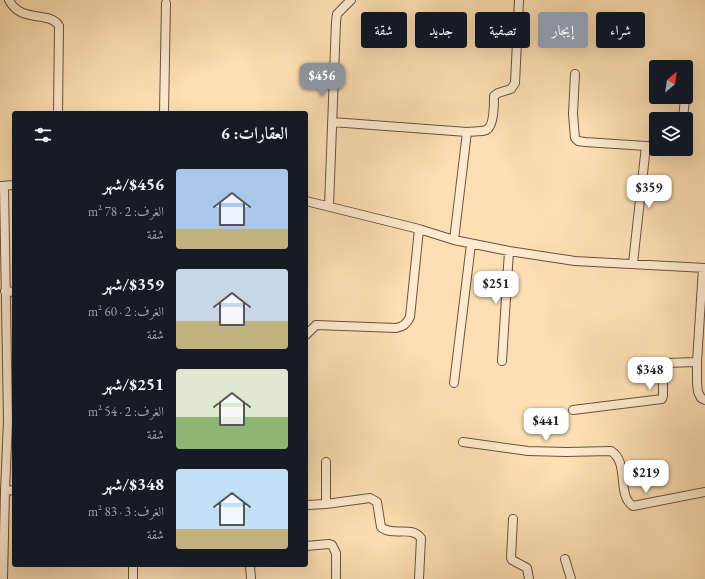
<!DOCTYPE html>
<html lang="ar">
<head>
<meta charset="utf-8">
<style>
	:root { --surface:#171b24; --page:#242831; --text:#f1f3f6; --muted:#9ea1a6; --accent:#8c9099 }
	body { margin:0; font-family:"EB Garamond",Amiri,serif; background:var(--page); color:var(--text); direction:rtl; height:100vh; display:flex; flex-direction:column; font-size:15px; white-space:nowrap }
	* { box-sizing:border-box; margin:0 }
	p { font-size:13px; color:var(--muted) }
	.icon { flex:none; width:22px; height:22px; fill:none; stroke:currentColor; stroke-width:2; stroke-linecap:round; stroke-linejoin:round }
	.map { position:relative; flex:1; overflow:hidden; direction:ltr }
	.drawer { position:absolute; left:12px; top:111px; width:296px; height:456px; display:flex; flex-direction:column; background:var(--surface); border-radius:4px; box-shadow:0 4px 16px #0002; direction:rtl }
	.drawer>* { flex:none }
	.hud { position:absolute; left:320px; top:12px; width:325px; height:36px; direction:rtl; display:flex; gap:8px }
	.needle { width:26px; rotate:29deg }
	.tools { position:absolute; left:649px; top:60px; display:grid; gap:8px }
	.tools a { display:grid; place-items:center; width:44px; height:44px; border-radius:4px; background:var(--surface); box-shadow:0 4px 16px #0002; font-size:20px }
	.price { position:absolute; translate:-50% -34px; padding:0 9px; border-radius:8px; background:#fff; color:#222; font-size:13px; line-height:26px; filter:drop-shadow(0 1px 2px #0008) }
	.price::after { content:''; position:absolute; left:50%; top:24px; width:12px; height:9px; margin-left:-6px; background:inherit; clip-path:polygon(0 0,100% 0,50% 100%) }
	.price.active { background:var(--accent); color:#fff }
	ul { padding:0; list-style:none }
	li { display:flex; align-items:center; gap:12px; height:100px; padding:0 20px }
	li span { display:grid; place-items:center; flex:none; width:112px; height:80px; border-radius:4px; color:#555 }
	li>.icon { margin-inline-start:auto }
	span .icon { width:48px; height:48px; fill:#fffc; stroke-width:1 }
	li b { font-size:17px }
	h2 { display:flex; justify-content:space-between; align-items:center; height:48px; padding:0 20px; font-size:17px }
	.tag { padding:0 14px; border-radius:4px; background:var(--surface); box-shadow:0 4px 16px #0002; font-size:14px; line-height:36px }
	.tag.active { background:var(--accent); color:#fff }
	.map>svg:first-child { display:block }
</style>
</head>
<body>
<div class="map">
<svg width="705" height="579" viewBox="0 0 705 579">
	<rect width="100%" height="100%" fill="#fddfb3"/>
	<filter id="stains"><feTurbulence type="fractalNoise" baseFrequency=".005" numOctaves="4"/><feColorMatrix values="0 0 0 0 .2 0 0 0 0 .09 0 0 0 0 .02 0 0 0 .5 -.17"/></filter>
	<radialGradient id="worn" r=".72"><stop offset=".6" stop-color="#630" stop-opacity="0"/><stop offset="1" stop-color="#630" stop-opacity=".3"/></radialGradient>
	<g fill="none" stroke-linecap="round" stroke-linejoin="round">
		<defs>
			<path id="street" d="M9 0C21 24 50 10 59 26L58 113
				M575 74 573 114 575 138 578 141 585 142 646 146
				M164 113 166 3
				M683 119 685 98
				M332 122 467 132
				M0 186 14 185
				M306 201 419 229 454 240 509 251 575 261 705 268
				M329 206 336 22 337 14 351 0
				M454 240 467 132C472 131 481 132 486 130 494 127 494 104 494 96L498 93 511 89 515 83 519 0
				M633 263 646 146H656
				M703 268 697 362V383L698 392 701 398 705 400
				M5 291 14 292
				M306 335 316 325 396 328C403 327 407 324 410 317L419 229
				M502 361 509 251
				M454 383 471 244
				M573 410 662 399 663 396V370L665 363 697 362
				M463 442 528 451 566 452 611 451C630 463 616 495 633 506L705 492
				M326 462V504
				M5 491 14 490
				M306 505 326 504 370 498 377 502 381 527C392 537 412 525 421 538L419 579
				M513 519 511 558 512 560 527 568 529 579
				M306 546 329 544 332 545 336 553V579
				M565 559 571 579
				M133 565V579
				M250 565 251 579
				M3 579 5 491 8 421 4 186"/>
		</defs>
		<use href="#street" stroke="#68513f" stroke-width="10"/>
		<use href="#street" stroke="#feeace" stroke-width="8"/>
	</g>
	<rect width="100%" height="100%" filter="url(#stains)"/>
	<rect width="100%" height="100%" fill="url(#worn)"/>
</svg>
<div class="tools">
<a><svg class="needle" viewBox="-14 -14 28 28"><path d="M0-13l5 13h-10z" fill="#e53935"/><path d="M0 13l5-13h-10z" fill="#9ea1a6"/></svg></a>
<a><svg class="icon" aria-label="layers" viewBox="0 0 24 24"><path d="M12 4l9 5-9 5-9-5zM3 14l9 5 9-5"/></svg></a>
</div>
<b class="price active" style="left:322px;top:97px">$456</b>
<b class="price" style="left:649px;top:209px">$359</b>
<b class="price" style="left:496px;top:305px">$251</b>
<b class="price" style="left:650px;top:391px">$348</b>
<b class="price" style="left:546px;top:442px">$441</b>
<b class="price" style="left:646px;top:494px">$219</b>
<div class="hud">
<a class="tag">شراء</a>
<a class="tag active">إيجار</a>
<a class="tag">تصفية</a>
<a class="tag">جديد</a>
<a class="tag">شقة</a>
</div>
<section class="drawer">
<h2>العقارات: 6<svg class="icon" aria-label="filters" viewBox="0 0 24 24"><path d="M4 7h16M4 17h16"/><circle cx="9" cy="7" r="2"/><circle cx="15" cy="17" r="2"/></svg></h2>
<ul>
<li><span style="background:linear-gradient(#a9c7e8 75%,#c2b280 0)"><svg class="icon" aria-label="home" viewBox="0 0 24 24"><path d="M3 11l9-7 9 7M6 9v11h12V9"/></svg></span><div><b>$456/شهر</b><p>الغرف: 2 · 78 m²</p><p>شقة</p></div></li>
<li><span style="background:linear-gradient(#c9d6e8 65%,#c2b280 0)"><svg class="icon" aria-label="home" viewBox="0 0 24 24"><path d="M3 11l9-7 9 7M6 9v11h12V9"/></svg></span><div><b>$359/شهر</b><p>الغرف: 2 · 60 m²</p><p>شقة</p></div></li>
<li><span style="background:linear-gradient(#dfe7d0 60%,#8fb573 0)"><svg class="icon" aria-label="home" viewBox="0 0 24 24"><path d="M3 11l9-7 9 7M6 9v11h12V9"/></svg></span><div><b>$251/شهر</b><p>الغرف: 2 · 54 m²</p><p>شقة</p></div></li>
<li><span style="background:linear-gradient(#bfe0f5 75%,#c2b280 0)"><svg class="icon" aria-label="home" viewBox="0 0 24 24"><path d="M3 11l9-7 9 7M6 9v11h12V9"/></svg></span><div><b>$348/شهر</b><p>الغرف: 3 · 83 m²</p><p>شقة</p></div></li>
</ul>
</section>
</div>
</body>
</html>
